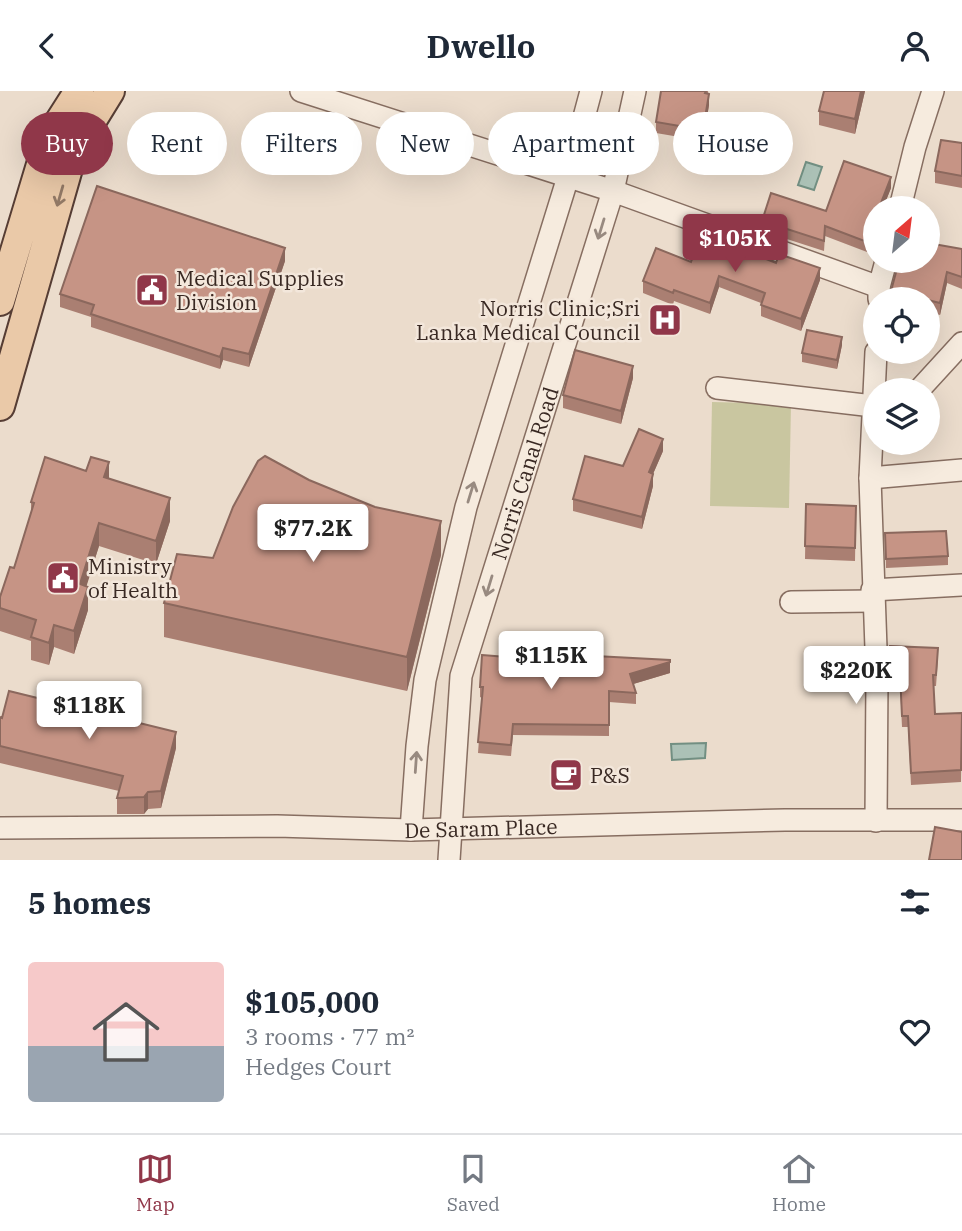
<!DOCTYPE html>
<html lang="en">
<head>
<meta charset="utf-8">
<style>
	:root { --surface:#fff; --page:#f2f2f3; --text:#1f2937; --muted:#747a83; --line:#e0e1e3; --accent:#903749 }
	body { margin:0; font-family:"IBM Plex Serif",serif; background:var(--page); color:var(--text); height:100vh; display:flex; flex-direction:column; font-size:26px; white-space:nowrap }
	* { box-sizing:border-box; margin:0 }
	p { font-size:23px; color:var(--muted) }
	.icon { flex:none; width:38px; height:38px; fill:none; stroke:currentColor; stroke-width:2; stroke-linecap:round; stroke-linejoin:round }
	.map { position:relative; height:769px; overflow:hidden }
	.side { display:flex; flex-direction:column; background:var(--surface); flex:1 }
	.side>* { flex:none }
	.hud { position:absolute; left:21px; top:21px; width:920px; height:63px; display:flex; gap:14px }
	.needle { width:46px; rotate:28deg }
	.controls { position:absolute; left:863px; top:105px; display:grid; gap:14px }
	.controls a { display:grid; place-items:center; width:77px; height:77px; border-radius:50%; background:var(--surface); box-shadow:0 7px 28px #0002; font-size:35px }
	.price { position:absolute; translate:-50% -60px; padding:0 16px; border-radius:7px; background:#fff; color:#222; font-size:23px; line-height:46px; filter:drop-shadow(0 2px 4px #0008) }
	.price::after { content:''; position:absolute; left:50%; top:42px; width:21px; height:16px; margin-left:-10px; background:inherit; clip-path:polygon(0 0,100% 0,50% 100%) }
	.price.selected { background:var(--accent); color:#fff }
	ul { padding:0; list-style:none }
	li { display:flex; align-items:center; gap:21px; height:175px; padding:0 28px }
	li span { display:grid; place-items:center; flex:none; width:196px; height:140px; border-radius:7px; color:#555 }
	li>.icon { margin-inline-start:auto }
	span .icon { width:84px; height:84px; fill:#fffc; stroke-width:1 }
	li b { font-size:30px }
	h2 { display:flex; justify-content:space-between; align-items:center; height:84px; padding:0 28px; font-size:30px }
	.tag { padding:0 24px; border-radius:32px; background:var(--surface); box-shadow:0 7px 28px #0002; font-size:24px; line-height:63px }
	.tag.selected { background:var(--accent); color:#fff }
	header { display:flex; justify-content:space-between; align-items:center; height:91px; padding:0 28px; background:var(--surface); font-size:32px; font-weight:700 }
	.dock { display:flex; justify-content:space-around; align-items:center; height:98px; border-top:2px solid var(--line); background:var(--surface); font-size:19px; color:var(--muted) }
	.dock a { display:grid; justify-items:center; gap:4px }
	.dock .selected { color:var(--accent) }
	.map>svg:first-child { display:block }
</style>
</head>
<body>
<header><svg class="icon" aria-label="back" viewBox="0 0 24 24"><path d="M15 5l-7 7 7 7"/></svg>Dwello<svg class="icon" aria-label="person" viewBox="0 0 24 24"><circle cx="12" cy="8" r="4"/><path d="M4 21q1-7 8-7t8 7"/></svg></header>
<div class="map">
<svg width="962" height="769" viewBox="0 0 962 769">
	<rect width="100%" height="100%" fill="#ebdccc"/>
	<path fill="#c9c6a0" d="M712 311 791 313 789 417 710 415Z"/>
	<path fill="#abc1b6" stroke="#728f82" stroke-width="2" d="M806 71 822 76 814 99 798 94Z
		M706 652 705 667 672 669 671 653Z"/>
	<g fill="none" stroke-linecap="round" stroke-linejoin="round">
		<defs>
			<g id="minor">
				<path d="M301 0 613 100 879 196"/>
				<path d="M900 117 915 56 933 0"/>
				<path d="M879 208V196L886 170"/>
				<path d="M876 261 870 387 877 586 876 730"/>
				<path d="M717 297 873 315"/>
				<path d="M919 299 962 252"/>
				<path d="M870 387 962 379"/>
				<path d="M872 499 962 494"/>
				<path d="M791 511 873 510"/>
				<path id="s1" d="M0 737 277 735 411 739 785 729H962"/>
				<path d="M411 739 417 655 425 589 466 416 568 86 591 0"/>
				<path id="s2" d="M449 769 461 585 613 100 635 0"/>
			</g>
			<path id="major" d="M0 210 49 47 79 0
				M0 315 73 60 110 0"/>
		</defs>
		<use href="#minor" stroke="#876e61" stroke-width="24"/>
		<use href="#major" stroke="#563d34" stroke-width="32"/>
		<use href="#minor" stroke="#f6ebde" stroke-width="21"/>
		<use href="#major" stroke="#eac9a8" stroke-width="28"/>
	</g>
	<path fill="#aa7f72" d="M661 0H708L709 14 703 50 656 42V31Z
		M824 0H865L855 43 819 34V20Z
		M962 52V97L935 92V80Z
		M891 97 883 117H875L867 161 825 145 824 160 762 140V130L826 120Z
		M733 155 820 189 801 240 761 225V212L719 196 710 223 674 210 673 214 643 202V190Z
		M962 158V198L947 192 940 224 928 221V208H891V200Z
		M285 170 249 276 223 269 220 278 91 236V226L60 216V203Z
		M842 254 837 278 802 271V262Z
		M633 287 621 333 563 317V304Z
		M663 360 653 383V395L642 438 573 420V408L623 375Z
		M109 387 170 430 156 473 99 455 86 495 88 519 74 563 54 556 49 574 31 569V550L0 540V506L14 477 31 424V411Z
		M806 413 856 415 855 470 805 468Z
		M885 442 948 465V474L886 477Z
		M441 464 407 600 164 546V512L213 467Z
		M890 555 938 568 936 595H933L935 623 962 622 961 691 911 694 908 636H902L900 594 890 593Z
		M519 567 670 582 633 593 636 602V613L609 611V645L513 644 511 665 478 662 482 607 480 606V596Z
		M0 626 176 657 161 717 148 718 144 723H117V707L119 700 0 672Z"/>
	<path fill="#8b685d" d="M861 0H865L855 43V28Z
		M709 3V14L703 50V39Z
		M891 86V97L883 117H879Z
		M875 128V139L867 161V151Z
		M285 157V170L249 276V263Z
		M820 177V189L801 240V228Z
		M947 181V192L940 224V212Z
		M719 185V196L710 223V212Z
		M842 246V254L837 278V269Z
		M223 257V269L220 278V266Z
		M633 275V287L621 333V320Z
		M663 348V360L653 383V395L642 438V426L649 381Z
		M109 371V394L104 386Z
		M170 407V430L156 473V450Z
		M441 430V464L407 600V566Z
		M99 432V455L80 516V493Z
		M88 496V519L74 563V540Z
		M54 534V556L49 574V552Z
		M670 571V582L630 594V583Z
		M176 641V657L161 717V700Z
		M148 701V718L144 723V706Z"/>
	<path fill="#c69485" stroke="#8b685d" stroke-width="2" d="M661 0H706L705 2 709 3 703 39 656 31Z
		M824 0H861L855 28 819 20Z
		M941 49 962 52V85L935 80Z
		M844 70 891 86 879 117H875V128L867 151 825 135 824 150 762 130 771 102 826 120Z
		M97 95 285 157 249 263 223 257 220 266 91 223 94 214 60 203Z
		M703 137 733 148 730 154 776 172 779 163 820 177 801 228 761 214 765 202 719 185 710 212 674 199 673 202 643 190 656 157 691 171Z
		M928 152 962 158V186L947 181 940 212 891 200 899 170H928Z
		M807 239 842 246 837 269 802 262Z
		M575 259 633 275 621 320 563 304Z
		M639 338 663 348 649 381 653 383 642 426 573 408 585 365 623 375Z
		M265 365 309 389 375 416 441 430 407 566 164 512 177 463 213 467 233 416 258 370Z
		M45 366 86 380 91 366 109 371 104 386 170 407 156 450 99 432 80 493 88 496 74 540 54 534 49 552 31 546 36 529 0 517V506L10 476 14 477 34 412 31 411Z
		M806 413 856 415 855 457 805 455Z
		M946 440 948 465 886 468 885 442Z
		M890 555 938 557 936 584H933L935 623 962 622 961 679 911 682 908 625H902L900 582H890Z
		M482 564 519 567V565L576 564 670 569V571L630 583 636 602 609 600V634L513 633 511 654 478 651 483 596H480Z
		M9 600 176 641 161 700 148 701 144 706 117 707 123 685 0 655V626L2 627Z
		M935 736 962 741V769H929Z"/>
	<defs><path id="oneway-shaft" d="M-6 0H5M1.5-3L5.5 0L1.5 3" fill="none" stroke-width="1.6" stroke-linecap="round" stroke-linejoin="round" transform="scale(1.75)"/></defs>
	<use stroke="#927966" href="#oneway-shaft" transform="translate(60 105) rotate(106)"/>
	<g stroke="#988a80">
		<use href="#oneway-shaft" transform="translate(601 138) rotate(107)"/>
		<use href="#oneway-shaft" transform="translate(471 401) rotate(-73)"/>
		<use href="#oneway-shaft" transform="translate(489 495) rotate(107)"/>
		<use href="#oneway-shaft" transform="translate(416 671) rotate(-86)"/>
	</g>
	<defs>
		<symbol id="civic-square" viewBox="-11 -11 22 22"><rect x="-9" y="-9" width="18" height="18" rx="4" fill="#903749" stroke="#f3e7db"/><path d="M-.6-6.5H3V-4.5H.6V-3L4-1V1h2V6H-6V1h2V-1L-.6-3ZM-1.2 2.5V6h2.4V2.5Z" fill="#fff"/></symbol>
		<symbol id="hospital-square" viewBox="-11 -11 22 22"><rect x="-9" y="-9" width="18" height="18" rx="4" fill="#903749" stroke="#f3e7db"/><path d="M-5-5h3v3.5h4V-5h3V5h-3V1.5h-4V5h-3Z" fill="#fff"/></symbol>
		<symbol id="cafe-square" viewBox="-11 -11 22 22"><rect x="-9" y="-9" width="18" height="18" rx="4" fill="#903749" stroke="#f3e7db"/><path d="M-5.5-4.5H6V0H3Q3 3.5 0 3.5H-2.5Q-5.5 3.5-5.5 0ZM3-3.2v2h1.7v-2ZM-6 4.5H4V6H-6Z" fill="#fff"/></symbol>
	</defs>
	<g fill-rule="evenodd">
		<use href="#civic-square" x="133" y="180" width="38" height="38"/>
		<use href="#hospital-square" x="646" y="210" width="38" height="38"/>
		<use href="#civic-square" x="44" y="468" width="38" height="38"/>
		<use href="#cafe-square" x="547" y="665" width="38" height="38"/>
	</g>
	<g text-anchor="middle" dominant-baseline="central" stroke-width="5" stroke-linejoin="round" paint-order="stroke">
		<g font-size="21" fill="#392923" stroke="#f3e7db" text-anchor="start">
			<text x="176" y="187">Medical Supplies<tspan x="176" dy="24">Division</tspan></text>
			<text x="640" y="217" text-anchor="end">Norris Clinic;Sri<tspan x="640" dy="24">Lanka Medical Council</tspan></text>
			<text x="88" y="475">Ministry<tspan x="88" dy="24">of Health</tspan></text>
			<text x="590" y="684">P&amp;S</text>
		</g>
		<g font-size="21" fill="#392923" stroke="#f3e7db">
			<text stroke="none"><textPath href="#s2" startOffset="397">Norris Canal Road</textPath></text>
			<text stroke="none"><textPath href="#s1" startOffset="481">De Saram Place</textPath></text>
		</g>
	</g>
</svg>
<div class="controls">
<a><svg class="needle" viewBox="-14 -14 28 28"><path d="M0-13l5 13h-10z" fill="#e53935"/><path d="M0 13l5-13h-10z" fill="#747a83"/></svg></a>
<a><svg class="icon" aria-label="locate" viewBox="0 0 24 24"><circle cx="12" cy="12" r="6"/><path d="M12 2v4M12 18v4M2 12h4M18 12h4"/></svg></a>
<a><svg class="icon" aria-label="layers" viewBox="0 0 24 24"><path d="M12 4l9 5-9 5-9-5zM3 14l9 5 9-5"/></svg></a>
</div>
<b class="price selected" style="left:735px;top:183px">$105K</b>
<b class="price" style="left:313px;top:473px">$77.2K</b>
<b class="price" style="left:551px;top:600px">$115K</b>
<b class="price" style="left:856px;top:615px">$220K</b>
<b class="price" style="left:89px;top:650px">$118K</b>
<div class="hud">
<a class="tag selected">Buy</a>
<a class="tag">Rent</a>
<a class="tag">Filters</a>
<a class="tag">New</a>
<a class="tag">Apartment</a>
<a class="tag">House</a>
</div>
</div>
<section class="side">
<h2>5 homes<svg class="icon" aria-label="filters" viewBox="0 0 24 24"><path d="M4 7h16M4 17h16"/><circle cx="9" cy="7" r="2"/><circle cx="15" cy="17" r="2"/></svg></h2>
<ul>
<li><span style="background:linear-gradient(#f6c9c9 60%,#9aa5b1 0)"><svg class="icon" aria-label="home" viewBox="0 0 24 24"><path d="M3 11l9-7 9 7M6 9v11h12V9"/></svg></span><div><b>$105,000</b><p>3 rooms · 77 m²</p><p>Hedges Court</p></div><svg class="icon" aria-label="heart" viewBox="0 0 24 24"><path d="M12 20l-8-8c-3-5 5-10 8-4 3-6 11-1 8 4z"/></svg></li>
</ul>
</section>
<nav class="dock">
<a class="selected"><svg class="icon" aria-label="map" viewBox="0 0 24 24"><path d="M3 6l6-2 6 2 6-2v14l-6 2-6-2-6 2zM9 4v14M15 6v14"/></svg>Map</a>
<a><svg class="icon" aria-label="saved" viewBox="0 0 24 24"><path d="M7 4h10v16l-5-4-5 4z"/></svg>Saved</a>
<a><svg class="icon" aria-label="home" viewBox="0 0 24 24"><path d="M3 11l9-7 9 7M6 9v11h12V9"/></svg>Home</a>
</nav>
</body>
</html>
